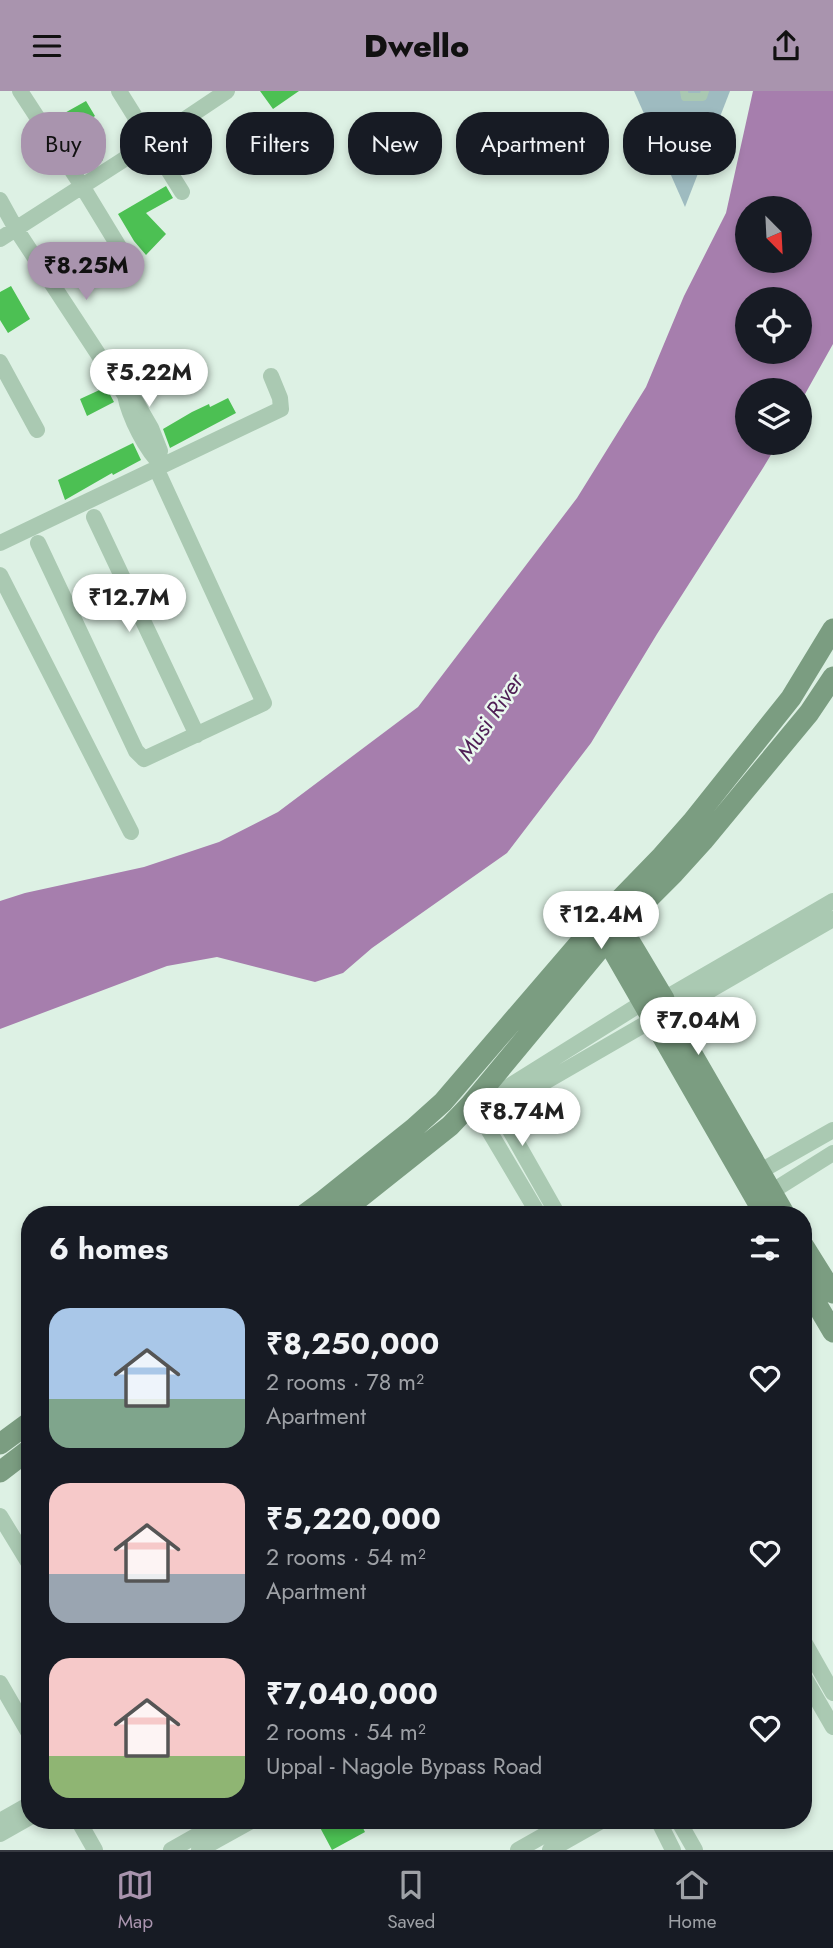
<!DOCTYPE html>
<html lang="en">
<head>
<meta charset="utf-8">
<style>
	:root { --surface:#171b24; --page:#20242c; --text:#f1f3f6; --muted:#9ea1a6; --line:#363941; --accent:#a994ae }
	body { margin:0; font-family:Jost,sans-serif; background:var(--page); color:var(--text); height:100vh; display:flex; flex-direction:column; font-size:26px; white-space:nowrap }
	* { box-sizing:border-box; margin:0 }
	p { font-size:23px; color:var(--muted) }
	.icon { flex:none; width:38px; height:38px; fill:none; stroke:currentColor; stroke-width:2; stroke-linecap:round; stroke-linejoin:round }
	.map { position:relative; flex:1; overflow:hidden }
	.details { position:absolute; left:21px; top:1115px; width:791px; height:623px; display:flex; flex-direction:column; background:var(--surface); border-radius:28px; box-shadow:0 4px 10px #0003 }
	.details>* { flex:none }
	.guide { position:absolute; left:21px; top:21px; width:791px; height:63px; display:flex; gap:14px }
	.needle { width:46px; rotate:156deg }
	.buttons { position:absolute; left:735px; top:105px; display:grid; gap:14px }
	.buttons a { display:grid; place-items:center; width:77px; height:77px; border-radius:50%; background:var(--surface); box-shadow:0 4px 10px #0003; font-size:35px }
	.price { position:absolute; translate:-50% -60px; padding:0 16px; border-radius:24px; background:#fff; color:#222; font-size:23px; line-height:46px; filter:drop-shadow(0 2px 4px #0008) }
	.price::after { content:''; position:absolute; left:50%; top:42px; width:21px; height:16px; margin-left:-10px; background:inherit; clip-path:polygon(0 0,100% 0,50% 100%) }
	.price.active { background:var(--accent); color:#111 }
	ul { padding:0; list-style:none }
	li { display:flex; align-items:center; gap:21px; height:175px; padding:0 28px }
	li span { display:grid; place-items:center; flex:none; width:196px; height:140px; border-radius:21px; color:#555 }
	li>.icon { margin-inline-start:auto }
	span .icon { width:84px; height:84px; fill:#fffc; stroke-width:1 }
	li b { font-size:30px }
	h2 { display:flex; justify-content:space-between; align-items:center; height:84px; padding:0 28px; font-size:30px }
	.tag { padding:0 24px; border-radius:28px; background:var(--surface); box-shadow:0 4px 10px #0003; font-size:24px; line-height:63px }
	.tag.active { background:var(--accent); color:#111 }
	header { display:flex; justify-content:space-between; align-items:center; height:91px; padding:0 28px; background:var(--accent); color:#111; font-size:32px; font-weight:800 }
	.tabs { display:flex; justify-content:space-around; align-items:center; height:98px; border-top:2px solid var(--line); background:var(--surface); font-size:19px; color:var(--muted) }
	.tabs a { display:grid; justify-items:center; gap:4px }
	.tabs .active { color:var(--accent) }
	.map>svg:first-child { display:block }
</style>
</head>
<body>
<header><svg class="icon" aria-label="menu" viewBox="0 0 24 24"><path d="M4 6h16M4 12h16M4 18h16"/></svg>Dwello<svg class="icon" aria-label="share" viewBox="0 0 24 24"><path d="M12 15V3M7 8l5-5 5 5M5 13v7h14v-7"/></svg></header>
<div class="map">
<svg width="833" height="1759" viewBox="0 0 833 1759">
	<rect width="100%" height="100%" fill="#ddf1e4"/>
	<path fill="#9ebbc0" d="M634 0H730L685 116Z"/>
	<path fill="#a67ead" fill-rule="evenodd" d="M753 0H833V253L800 312V299H747V352H778L763 377 657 543 591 652 507 762 372 857 343 882 315 891 217 866 167 875 0 938V810L25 802 144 776 219 751 278 721 418 616 577 407 646 296 684 205 726 122ZM747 117H800V170H747ZM747 208H800V261H747Z"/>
	<path fill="#4cc053" d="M260 0H299L273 18Z
		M86 10 95 25 71 40 61 24Z
		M95 53 103 69 89 79 79 62Z
		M166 95 173 107 146 122 166 143 146 164 134 150 118 123Z
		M11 195 30 228 8 242 0 229V201Z
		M106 296 114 311 87 325 80 308Z
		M228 307 236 322 170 357 163 338 192 321 209 313 210 316Z
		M133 352 141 369 113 384 112 382 65 409 58 389Z
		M316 1729H359L365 1741 332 1759Z"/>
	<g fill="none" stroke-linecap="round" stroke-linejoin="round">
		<path stroke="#aac9b2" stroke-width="8" d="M684 0 685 6H703L705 0"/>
		<path stroke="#aac9b2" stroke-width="16" d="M20 0 82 95 127 169
			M119 0 182 101
			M0 109 16 138 125 304C129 325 146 360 162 374
			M0 148 151 51 227 0
			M0 271 37 339
			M136 311 151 337 160 360
			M94 426 197 644
			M0 452 281 318 280 307 271 285
			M38 452 136 660 144 668 264 612 157 379
			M0 484 131 741
			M492 1006 642 912 664 908 833 810
			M494 1011 558 1124
			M479 1023 539 1124
			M485 1030 498 1018 652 929 669 923 833 828
			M759 1081 833 1039
			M771 1101 833 1062
			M0 1425 30 1474
			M803 1549 833 1602
			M803 1584 833 1636
			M0 1592 30 1644
			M78 1729 95 1759
			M658 1729 673 1759
			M678 1729 695 1759
			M0 1730 30 1713
			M0 1743 30 1726
			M171 1759 224 1729
			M199 1759 253 1729
			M518 1759 571 1729
			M550 1759 603 1729"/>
		<path stroke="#7b9d81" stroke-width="21" d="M615 826 664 908 669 923 785 1124
			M601 841 607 849 765 1124
			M304 1124 323 1110 413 1038 443 1011 595 834 662 765 692 731 791 607 833 538
			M338 1124 450 1035 471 1013 607 849 674 782 703 750 809 622 833 586
			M803 1154 833 1202
			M803 1190 833 1241
			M0 1353 30 1331
			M0 1381 30 1358"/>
	</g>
	<g text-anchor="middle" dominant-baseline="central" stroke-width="5" stroke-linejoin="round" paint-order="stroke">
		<g font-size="23" font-style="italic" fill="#502056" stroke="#eaf9ef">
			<text transform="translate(490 626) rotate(-56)">Musi River</text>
		</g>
	</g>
</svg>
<div class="buttons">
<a><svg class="needle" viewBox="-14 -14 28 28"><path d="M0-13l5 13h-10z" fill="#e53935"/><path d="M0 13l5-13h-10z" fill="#9ea1a6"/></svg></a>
<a><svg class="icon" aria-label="locate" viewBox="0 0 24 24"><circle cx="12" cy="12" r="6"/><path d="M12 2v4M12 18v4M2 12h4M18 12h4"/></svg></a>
<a><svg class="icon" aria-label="layers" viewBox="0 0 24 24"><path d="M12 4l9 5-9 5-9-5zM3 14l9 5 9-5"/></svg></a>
</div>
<b class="price active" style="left:86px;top:211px">₹8.25M</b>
<b class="price" style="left:149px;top:318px">₹5.22M</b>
<b class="price" style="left:129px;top:543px">₹12.7M</b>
<b class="price" style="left:601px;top:860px">₹12.4M</b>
<b class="price" style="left:698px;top:966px">₹7.04M</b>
<b class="price" style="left:522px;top:1057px">₹8.74M</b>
<div class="guide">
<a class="tag active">Buy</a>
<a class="tag">Rent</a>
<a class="tag">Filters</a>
<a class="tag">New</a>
<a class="tag">Apartment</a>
<a class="tag">House</a>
</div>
<section class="details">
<h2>6 homes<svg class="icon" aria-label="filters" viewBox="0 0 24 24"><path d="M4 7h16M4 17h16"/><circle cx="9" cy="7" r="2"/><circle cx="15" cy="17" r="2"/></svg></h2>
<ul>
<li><span style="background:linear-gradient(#a9c7e8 65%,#7fa58c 0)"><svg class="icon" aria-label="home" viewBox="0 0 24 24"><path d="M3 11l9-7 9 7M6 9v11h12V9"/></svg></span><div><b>₹8,250,000</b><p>2 rooms · 78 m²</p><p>Apartment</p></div><svg class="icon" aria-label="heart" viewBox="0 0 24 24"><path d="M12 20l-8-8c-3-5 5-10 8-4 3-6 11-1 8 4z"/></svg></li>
<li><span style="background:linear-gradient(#f6c9c9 65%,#9aa5b1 0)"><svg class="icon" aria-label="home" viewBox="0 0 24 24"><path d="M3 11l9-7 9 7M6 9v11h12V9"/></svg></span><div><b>₹5,220,000</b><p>2 rooms · 54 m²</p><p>Apartment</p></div><svg class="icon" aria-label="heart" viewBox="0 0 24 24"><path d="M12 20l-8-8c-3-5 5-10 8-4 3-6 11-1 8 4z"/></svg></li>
<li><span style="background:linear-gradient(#f6c9c9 70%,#8fb573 0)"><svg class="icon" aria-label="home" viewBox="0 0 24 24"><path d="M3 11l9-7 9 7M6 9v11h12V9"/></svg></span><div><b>₹7,040,000</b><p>2 rooms · 54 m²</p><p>Uppal - Nagole Bypass Road</p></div><svg class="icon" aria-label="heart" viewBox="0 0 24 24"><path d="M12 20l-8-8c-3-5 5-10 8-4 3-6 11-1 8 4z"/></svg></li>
</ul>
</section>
</div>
<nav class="tabs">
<a class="active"><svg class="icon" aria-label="map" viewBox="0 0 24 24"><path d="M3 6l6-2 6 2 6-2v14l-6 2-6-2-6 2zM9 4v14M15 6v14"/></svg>Map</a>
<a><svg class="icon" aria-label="saved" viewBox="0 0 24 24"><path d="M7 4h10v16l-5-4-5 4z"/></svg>Saved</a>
<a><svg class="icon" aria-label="home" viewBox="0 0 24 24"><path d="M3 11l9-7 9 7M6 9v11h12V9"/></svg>Home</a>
</nav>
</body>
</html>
